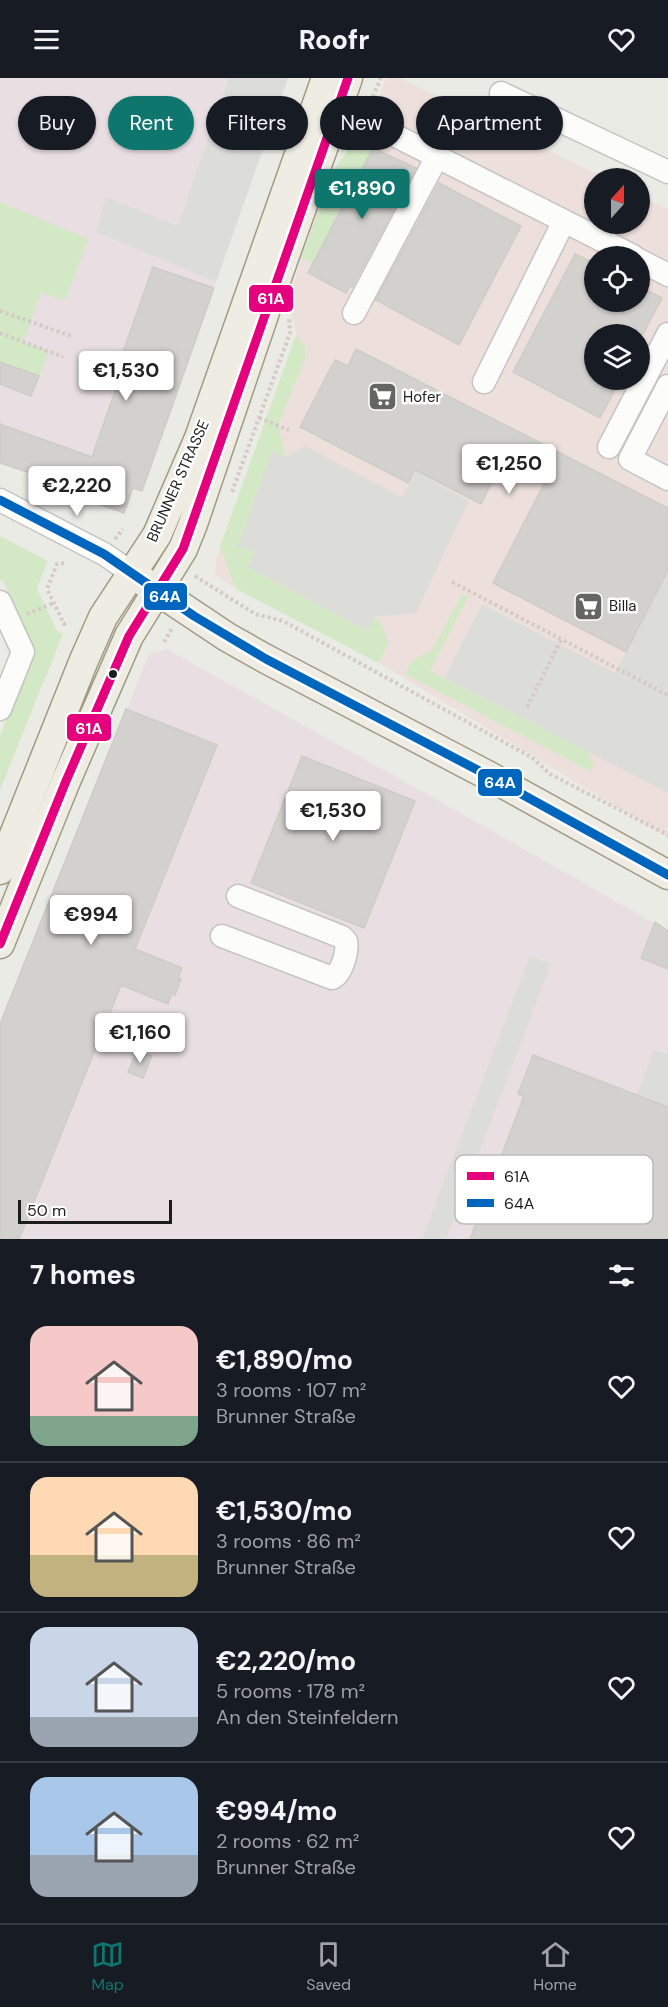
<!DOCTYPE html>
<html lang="en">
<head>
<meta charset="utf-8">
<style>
	:root { --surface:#171b24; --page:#20242c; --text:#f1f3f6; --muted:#9ea1a6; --line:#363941; --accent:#0f766e }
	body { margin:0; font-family:"DM Sans",sans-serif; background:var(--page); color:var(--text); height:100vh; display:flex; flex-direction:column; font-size:22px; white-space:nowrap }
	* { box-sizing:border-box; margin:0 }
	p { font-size:20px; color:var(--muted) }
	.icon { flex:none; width:33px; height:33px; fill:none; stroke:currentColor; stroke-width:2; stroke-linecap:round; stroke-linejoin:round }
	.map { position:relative; height:1161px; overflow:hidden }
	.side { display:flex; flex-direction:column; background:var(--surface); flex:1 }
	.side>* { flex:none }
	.hud { position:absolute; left:18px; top:18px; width:633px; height:54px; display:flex; gap:12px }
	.needle { width:39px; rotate:21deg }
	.tools { position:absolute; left:584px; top:90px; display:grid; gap:12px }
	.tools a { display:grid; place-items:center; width:66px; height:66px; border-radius:50%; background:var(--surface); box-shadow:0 2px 4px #0004; font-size:30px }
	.scale { position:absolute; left:18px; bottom:15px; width:154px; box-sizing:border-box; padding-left:6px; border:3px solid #1d1d1d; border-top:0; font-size:16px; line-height:21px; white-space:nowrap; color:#1d1d1d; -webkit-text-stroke:4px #fff; paint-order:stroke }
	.price { position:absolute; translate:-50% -51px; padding:0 14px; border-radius:6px; background:#fff; color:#222; font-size:20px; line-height:39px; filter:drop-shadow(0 2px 3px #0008) }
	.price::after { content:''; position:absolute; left:50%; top:36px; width:18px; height:14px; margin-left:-9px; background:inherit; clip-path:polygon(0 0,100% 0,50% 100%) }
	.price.active { background:var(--accent); color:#fff }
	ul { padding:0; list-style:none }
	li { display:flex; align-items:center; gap:18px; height:150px; padding:0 30px }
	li+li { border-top:2px solid var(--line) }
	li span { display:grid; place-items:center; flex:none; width:168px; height:120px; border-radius:18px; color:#555 }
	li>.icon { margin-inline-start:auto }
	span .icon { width:72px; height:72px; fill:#fffc; stroke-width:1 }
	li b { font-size:26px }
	h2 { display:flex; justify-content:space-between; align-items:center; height:72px; padding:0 30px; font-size:26px }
	.chip { padding:0 21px; border-radius:27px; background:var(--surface); box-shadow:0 2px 4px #0004; font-size:21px; line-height:54px }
	.chip.active { background:var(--accent); color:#fff }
	header { display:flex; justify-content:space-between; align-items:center; height:78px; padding:0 30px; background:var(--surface); font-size:27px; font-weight:800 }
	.tabs { display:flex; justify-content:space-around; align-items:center; height:84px; border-top:2px solid var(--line); background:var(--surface); font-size:16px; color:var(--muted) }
	.tabs a { display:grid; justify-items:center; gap:3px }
	.tabs .active { color:var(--accent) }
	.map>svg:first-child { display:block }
</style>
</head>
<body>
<header><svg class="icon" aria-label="menu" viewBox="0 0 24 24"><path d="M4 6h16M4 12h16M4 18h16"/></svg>Roofr<svg class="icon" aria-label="heart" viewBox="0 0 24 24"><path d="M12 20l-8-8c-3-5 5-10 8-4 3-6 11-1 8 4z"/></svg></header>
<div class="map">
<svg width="668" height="1161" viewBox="0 0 668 1161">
	<rect width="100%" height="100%" fill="#ebebe6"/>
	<path fill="#ede0dc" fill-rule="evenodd" d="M386 0H401L605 100H594V146H639V117L668 131V760L379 585 236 511 215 497 216 482 296 257 288 221 329 99 369 43ZM594 178H639V224H594ZM594 256H639V302H594Z"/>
	<path fill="#e9dfe3" d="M0 0H288L142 413 132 410 124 435 49 409 51 402 0 385Z
		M167 571 427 716 668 853V1161H0V946L149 576Z"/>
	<path fill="#d3e8c5" d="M355 61 373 70 313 185 301 180 333 95Z
		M0 124 88 161 65 223 41 214 23 264 49 273 39 298 0 284Z
		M296 257 305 268V281L278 347 286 379 272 373 256 474 247 488 367 553 375 539 382 546 388 565 379 585 236 511 220 469Z
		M0 458 48 483 37 510 57 553 63 556 0 712V657L33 574 3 503 0 502Z
		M462 516 468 519 430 593 587 673 594 686 590 693 405 596 412 583 432 572Z"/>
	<path fill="#dcdcd9" d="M229 0H288L216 204 96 154 106 119 178 148Z
		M305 368 402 419 416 394 469 423 416 535 375 539 368 553 247 489 255 474 238 468 272 373 286 379Z
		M668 492V715L444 600 482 526 615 595Z
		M530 878 551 886 446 1161H422Z
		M654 972 668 977V1029L637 1017Z"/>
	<path fill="#d2d1cd" stroke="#ceccc7" stroke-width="1.5" d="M373 70 416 90 352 209 350 208 346 215 308 195Z
		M439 105 521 148 459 267 376 222Z
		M575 176 594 185V224H639V208L662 220 643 256H594V302H620L600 340 513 294Z
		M153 189 214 210 142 413 133 410 124 435 49 409 51 402 0 385V346L92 379 128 276 123 274Z
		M356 271 668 430V492L626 574 493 505 547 400 505 378 481 426 415 392 408 405 300 349 335 282 348 288Z
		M0 284 39 298 31 318 0 306Z
		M126 631 217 667 135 871 182 890 178 900 181 901 175 917 172 915 168 926 121 907 19 1161H0V946Z
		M302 678 415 723 364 850 251 805Z
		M655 844 668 853V891L641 880Z
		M137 973 152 978 143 1000 128 994Z
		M533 977 668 1029V1161H470L524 1018 518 1016Z"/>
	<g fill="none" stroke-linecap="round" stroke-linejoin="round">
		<defs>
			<path id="minor" d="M501 15 668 94
				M323 21 633 178
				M639 182 668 197
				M354 235 438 77
				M484 304 564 143
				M668 308 630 381 668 401
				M609 369 668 256
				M0 422 104 476 132 495
				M0 524 23 574 0 631
				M222 858 332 900C342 896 348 873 346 863L342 859 238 818"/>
			<path id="major" d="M143 503 227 559 266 581 489 698 668 797
				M0 792 84 582 103 539 157 457 199 360 326 0
				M0 866 66 703 129 558 183 471 193 446 266 231 348 0"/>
		</defs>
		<use href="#minor" stroke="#c4c4c2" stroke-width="25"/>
		<use href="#major" stroke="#a09b84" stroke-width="31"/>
		<path stroke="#d5cac6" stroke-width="4" stroke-dasharray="3 3" stroke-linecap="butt" d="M370 24 381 0
			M0 233 71 258
			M0 255 63 279
			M259 340 289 352
			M232 414 290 255 289 240
			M115 461 123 451
			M64 485 57 486 47 511 64 546 69 544
			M195 498 255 536 283 543 531 679 550 696 668 757
			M452 504 668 617
			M27 536 54 525
			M164 564 173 549
			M527 629 561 562"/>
		<use href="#minor" stroke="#fcfcfb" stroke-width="22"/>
		<use href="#major" stroke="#efece4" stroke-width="28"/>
		<defs>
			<path id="bus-1" d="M0 866 66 703 129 558 183 471 348 0"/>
			<path id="bus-2" d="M0 422 104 476 194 538 266 581 489 698 668 797"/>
		</defs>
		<use href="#bus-1" stroke="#fff" stroke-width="14"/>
		<use href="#bus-2" stroke="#fff" stroke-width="14"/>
		<use href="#bus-1" stroke="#e5007d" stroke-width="9"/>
		<use href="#bus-2" stroke="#0065bd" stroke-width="9"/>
	</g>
	<defs>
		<symbol id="supermarket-square" viewBox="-11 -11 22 22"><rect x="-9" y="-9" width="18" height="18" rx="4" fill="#656563" stroke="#fff"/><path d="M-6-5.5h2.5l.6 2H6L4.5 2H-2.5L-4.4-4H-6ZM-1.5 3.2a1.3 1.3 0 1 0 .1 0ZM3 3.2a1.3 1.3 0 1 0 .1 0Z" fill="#fff"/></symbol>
	</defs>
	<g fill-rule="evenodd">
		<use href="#supermarket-square" x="366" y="302" width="33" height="33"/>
		<use href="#supermarket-square" x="572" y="512" width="33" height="33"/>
	</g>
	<circle fill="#1d1d1d" stroke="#fff" stroke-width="2" cx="113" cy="596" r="5"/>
	<g text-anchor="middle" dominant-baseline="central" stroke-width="5" stroke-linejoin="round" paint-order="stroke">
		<g font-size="15" fill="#1d1d1d" stroke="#fff" text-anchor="start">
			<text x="403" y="319">Hofer</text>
			<text x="609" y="528">Billa</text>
		</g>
		<g font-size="15" fill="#1d1d1d" stroke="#fff">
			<text transform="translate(178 403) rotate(-66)">BRUNNER STRASSE</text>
		</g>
	</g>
	<rect x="455" y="1077" width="198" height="69" rx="9" fill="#fff" stroke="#bbb" stroke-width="1.5"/>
	<rect x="467" y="1094" width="27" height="8" fill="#e5007d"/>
	<rect x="467" y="1121" width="27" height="8" fill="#0065bd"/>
	<g font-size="16" fill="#1d1d1d">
		<text x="504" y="1104">61A</text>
		<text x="504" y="1131">64A</text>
	</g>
	<g stroke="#fff" stroke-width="2">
		<rect x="248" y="206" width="46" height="29" rx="6" fill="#e5007d"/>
		<rect x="143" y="504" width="45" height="29" rx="6" fill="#0065bd"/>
		<rect x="66" y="635" width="46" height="29" rx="6" fill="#e5007d"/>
		<rect x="477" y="690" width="46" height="29" rx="6" fill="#0065bd"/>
	</g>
	<g font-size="16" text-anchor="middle" font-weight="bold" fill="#fff">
		<text x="271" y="226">61A</text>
		<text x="165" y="524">64A</text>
		<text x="89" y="656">61A</text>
		<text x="500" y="710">64A</text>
	</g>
</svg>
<div class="tools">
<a><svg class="needle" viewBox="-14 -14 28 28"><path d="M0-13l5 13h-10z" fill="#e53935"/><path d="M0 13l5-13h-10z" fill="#9ea1a6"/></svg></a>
<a><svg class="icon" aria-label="locate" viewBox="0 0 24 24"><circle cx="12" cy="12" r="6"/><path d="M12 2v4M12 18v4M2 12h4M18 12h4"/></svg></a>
<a><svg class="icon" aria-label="layers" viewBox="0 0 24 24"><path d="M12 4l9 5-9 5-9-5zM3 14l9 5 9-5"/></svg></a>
</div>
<div class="scale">50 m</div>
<b class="price active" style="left:362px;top:142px">€1,890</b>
<b class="price" style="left:126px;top:324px">€1,530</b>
<b class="price" style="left:509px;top:417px">€1,250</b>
<b class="price" style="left:77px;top:439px">€2,220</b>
<b class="price" style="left:333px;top:764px">€1,530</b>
<b class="price" style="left:91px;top:868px">€994</b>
<b class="price" style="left:140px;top:986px">€1,160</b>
<div class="hud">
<a class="chip">Buy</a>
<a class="chip active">Rent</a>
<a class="chip">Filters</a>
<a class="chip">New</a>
<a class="chip">Apartment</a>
</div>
</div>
<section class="side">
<h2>7 homes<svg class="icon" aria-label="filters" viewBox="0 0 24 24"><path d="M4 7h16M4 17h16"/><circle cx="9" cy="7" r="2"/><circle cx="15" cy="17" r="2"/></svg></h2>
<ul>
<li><span style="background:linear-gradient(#f6c9c9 75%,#7fa58c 0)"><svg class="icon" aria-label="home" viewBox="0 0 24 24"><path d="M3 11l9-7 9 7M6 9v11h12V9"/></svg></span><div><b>€1,890/mo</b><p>3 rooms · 107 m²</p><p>Brunner Straße</p></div><svg class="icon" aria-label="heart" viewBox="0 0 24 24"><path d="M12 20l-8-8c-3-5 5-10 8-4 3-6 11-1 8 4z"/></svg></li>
<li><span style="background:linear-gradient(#ffd9b3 65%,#c2b280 0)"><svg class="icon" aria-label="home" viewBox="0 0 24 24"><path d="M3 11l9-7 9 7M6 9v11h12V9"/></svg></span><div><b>€1,530/mo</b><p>3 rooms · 86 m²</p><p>Brunner Straße</p></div><svg class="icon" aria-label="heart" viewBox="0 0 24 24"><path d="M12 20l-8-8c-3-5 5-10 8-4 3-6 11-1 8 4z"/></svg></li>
<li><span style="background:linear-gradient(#c9d6e8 75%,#9aa5b1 0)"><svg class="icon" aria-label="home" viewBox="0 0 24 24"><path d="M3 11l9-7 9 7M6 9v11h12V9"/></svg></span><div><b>€2,220/mo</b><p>5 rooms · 178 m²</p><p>An den Steinfeldern</p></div><svg class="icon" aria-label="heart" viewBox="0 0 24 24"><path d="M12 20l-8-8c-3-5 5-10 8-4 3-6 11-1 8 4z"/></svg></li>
<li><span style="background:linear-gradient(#a9c7e8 65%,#9aa5b1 0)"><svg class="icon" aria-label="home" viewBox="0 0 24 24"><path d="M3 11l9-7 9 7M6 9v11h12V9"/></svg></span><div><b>€994/mo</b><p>2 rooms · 62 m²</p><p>Brunner Straße</p></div><svg class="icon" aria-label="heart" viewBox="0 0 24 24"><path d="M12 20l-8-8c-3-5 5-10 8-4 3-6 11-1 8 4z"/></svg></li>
</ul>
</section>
<nav class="tabs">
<a class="active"><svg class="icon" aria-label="map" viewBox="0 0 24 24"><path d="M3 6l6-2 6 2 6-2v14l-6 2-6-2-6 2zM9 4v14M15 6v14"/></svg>Map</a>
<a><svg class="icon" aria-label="saved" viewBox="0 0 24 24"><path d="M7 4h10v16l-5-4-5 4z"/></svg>Saved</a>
<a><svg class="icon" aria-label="home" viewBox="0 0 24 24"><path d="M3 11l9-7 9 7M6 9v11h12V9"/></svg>Home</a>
</nav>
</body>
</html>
